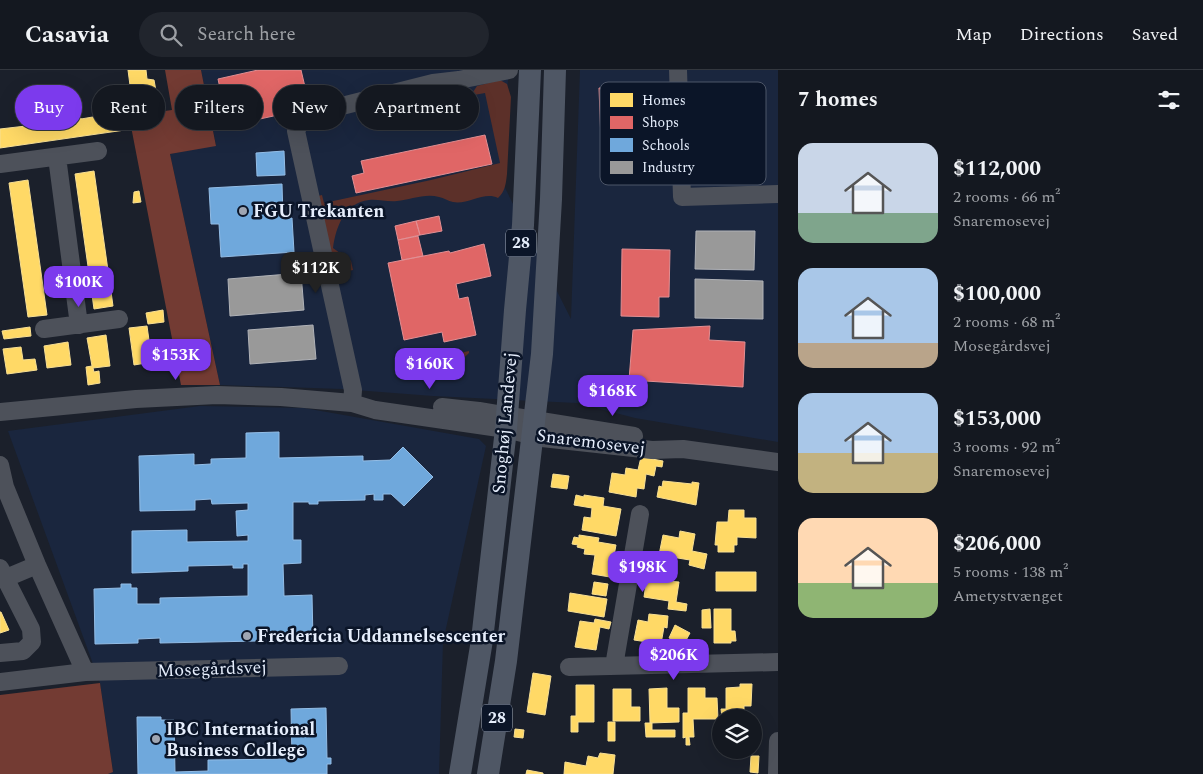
<!DOCTYPE html>
<html lang="en">
<head>
<meta charset="utf-8">
<style>
	:root { --surface:#141820; --page:#21252d; --text:#f1f3f6; --muted:#9da0a5; --line:#33373e; --accent:#7c3aed }
	body { margin:0; font-family:Spectral,serif; background:var(--page); color:var(--text); height:100vh; display:flex; flex-direction:column; font-size:19px; white-space:nowrap }
	* { box-sizing:border-box; margin:0 }
	p { font-size:16px; color:var(--muted) }
	.icon { flex:none; width:28px; height:28px; fill:none; stroke:currentColor; stroke-width:2; stroke-linecap:round; stroke-linejoin:round }
	.map { position:relative; flex:1; overflow:hidden }
	.side { display:flex; flex-direction:column; background:var(--surface); width:425px }
	.side>* { flex:none }
	.top-card { position:absolute; left:15px; top:15px; width:475px; height:45px; display:flex; gap:10px }
	.controls { position:absolute; left:712px; top:639px; display:grid; gap:10px }
	.controls a { display:grid; place-items:center; width:50px; height:50px; border-radius:50%; background:var(--surface); box-shadow:0 5px 20px #0002,0 0 0 1px var(--line); font-size:25px }
	.price { position:absolute; translate:-50% -42px; padding:0 11px; border-radius:10px; background:var(--accent); color:#fff; font-size:16px; line-height:32px; filter:drop-shadow(0 1px 2px #0008) }
	.price::after { content:''; position:absolute; left:50%; top:30px; width:15px; height:11px; margin-left:-8px; background:inherit; clip-path:polygon(0 0,100% 0,50% 100%) }
	.price.active { background:#222; color:#fff }
	ul { padding:0; list-style:none }
	li { display:flex; align-items:center; gap:15px; height:125px; padding:0 20px }
	li span { display:grid; place-items:center; flex:none; width:140px; height:100px; border-radius:15px; color:#555 }
	li>.icon { margin-inline-start:auto }
	span .icon { width:60px; height:60px; fill:#fffc; stroke-width:1 }
	li b { font-size:21px }
	h2 { display:flex; justify-content:space-between; align-items:center; height:60px; padding:0 20px; font-size:21px }
	.pill { padding:0 18px; border-radius:22px; background:var(--surface); box-shadow:0 5px 20px #0002,0 0 0 1px var(--line); font-size:18px; line-height:45px }
	.pill.active { background:var(--accent); color:#fff }
	header { display:flex; align-items:center; gap:30px; box-sizing:border-box; height:70px; padding:0 25px; background:var(--surface); border-bottom:1px solid var(--line) }
	header strong { font-size:24px }
	nav { display:flex; gap:28px; margin-inline-start:auto; font-size:18px }
	.search { width:350px; height:45px; background:var(--page); display:flex; align-items:center; gap:12px; box-sizing:border-box; padding:0 18px; border-radius:28px; color:var(--muted); font-size:19px }
	main { display:flex; flex:1; min-height:0 }
	.map>svg:first-child { display:block }
</style>
</head>
<body>
<header>
<strong>Casavia</strong>
<div class="search"><svg class="icon" aria-label="search" viewBox="0 0 24 24"><circle cx="10" cy="10" r="6"/><path d="M15 15l6 6"/></svg>Search here</div>
<nav><a>Map</a><a>Directions</a><a>Saved</a></nav>
</header>
<main>
<div class="map">
<svg width="778" height="704" viewBox="0 0 778 704">
	<rect width="100%" height="100%" fill="#1b202b"/>
	<path fill="#1a263e" d="M201 0H509L499 106 571 249 580 0H778V372L635 348 577 333 433 326 342 319 220 315 170 84 216 75Z
		M200 336 304 338 479 369 486 376 443 572 439 704H108L113 701 100 613 8 361Z"/>
	<path fill="#5c3029" d="M500 10 507 14 511 27 507 104C506 113 505 122 498 128 484 121 468 135 453 132 448 131 444 128 439 127 425 123 410 130 397 131 387 132 378 129 369 130 344 133 336 157 333 178L351 191 353 200 335 204 318 126 322 125 324 133 431 110 500 93 485 23 474 25 473 22 477 16Z
		M469 281V283L455 296H449L445 291 446 286Z"/>
	<path fill="#733b33" d="M165 0H201L216 76 170 84 220 315H181L129 46 172 40Z
		M100 613 113 702 108 704H0V625Z"/>
	<path fill="#ffd966" stroke="#f8df93" d="M128 0H146L147 9 154 10 156 21 154 24 148 25 147 21 131 23Z
		M122 42 125 60 0 78V59L26 56 27 57 81 48V49Z
		M94 101 113 236 94 239 75 104Z
		M28 110 47 245 28 247 9 113Z
		M139 121 141 132 133 133 134 122Z
		M163 240 164 252 148 254 146 243Z
		M147 256 152 292 134 295 129 258Z
		M30 257 31 266 4 269 2 261Z
		M106 265 110 296 93 298 94 302 99 301 100 313 88 315 86 297 92 296 87 268Z
		M68 272 71 295 47 298 44 276Z
		M21 277 23 290 35 289 37 300 7 304 3 279Z
		M641 387 663 391 662 397 656 396 654 406 646 404 644 419 637 418 636 427 609 422 612 403 625 405 626 398 638 400Z
		M553 404 569 406 567 419 551 417Z
		M663 411 692 414V412L699 413 696 435 657 427 659 416 662 417Z
		M576 425 584 427V425L604 428 603 436 621 439 616 466 582 460 584 447 591 448 592 438 574 435Z
		M729 440H744V448H756V468L737 467V475H734V482H718V475H715L717 452H728Z
		M680 461 695 464 692 481 707 484 704 499 689 495 690 490 659 485 663 465 679 468Z
		M579 465 599 468 598 472 616 475 610 507 592 504 595 485 584 484 585 479 577 477 578 475 572 474 574 467 579 468Z
		M658 502 669 504 668 511 679 512 676 532 687 534 686 541 668 539 669 531 644 527 647 507 657 509Z
		M716 502H756V521H716Z
		M594 512 608 514 606 526 592 524Z
		M570 523 607 529 604 547 568 541Z
		M710 539 711 558H702V540Z
		M714 539H731V561H735L736 571H731V573H714Z
		M0 542H1L9 560 0 563Z
		M649 544 668 546 667 558 664 557 661 574 634 570 638 550 648 552Z
		M595 549 611 552 609 559 600 557 596 580 575 577 580 551 594 553Z
		M675 555 690 563 684 574 669 568Z
		M533 603 551 606 545 645 527 642Z
		M740 614H752L751 636H744V646L722 648 721 639H726V618L740 617Z
		M576 615H594V652H578V662H571V646H576Z
		M667 618V638H679V652L650 653 649 619Z
		M688 618H705V628H717L718 649H693L694 667H689L690 675H686V667L683 668V643H688Z
		M613 619H631V637H640V651H613Z
		M608 652H615V671H608Z
		M645 653H652V660H675V667H646Z
		M515 659 524 660 523 668 514 667Z
		M600 683 615 685 613 704H564L565 692 586 696 588 686 598 688Z
		M751 686H759L758 703 750 702Z
		M527 700 543 703V704H526Z"/>
	<path fill="#e06666" stroke="#e28f93" d="M258 0H301L310 38 228 56 218 9Z
		M599 18H617V27L640 26 642 88H618V99L602 98Z
		M448 25 456 52 441 56 434 29Z
		M402 40 404 50 398 51 396 42Z
		M485 65 492 94 356 123 352 106 364 103 361 91Z
		M439 146 442 161 420 165 416 151Z
		M416 151 420 165 398 170 395 156Z
		M418 166 423 186 402 190 398 170Z
		M484 174 491 206 456 214 459 229 468 227 476 265 444 272 442 262 404 270 388 193 449 181 450 183Z
		M622 179 670 180 669 227H659V247L621 246Z
		M710 256 709 270 745 272 743 317 629 310 633 260Z"/>
	<path fill="#6fa8dc" stroke="#93bde6" d="M284 81 285 105 257 106 256 83Z
		M282 114 283 149 292 148 294 182 221 187 219 154H211L209 118Z
		M279 362V388L363 386V391L390 390 403 377 433 407 404 436 391 424H383V430H374V424L365 425V430L318 431V434H309V432H293V470H301V493L283 494 284 526 312 525 313 570 269 571 268 560 259 561V571L160 573V568L138 569V573L95 574 94 519 121 518V514H131V518H137V534H160V528L248 526V494H243V498H233V495L188 496V501L132 503V461L187 460V472L248 471V465L237 466 236 441 248 440V433L212 434 211 429 195 430V440L140 441 139 386 194 384V395L211 394V389L246 388V363Z
		M326 638 327 688H331V694H327V704H138L137 647H161V650H174L175 702 208 701V690L292 689 291 639Z"/>
	<path fill="#999" stroke="#b0b2b7" d="M696 161H755L754 200 695 199Z
		M301 203 304 240 230 246 228 209Z
		M695 209 763 211V249L695 248Z
		M313 255 316 289 250 294 248 260Z"/>
	<g fill="none" stroke-linecap="round" stroke-linejoin="round">
		<path stroke="#4d515a" stroke-width="18" d="M678 0 682 127 778 124
			M57 87 79 255
			M0 94 98 81
			M44 259 119 249
			M352 333 353 320 296 61 302 49 318 42 433 13 459 10 509 0
			M442 337 479 341 634 366
			M0 342 136 329 217 325 281 327 352 333 375 340 506 359 542 368 652 380 683 379 778 392
			M0 395 5 417 37 495 85 602 339 596
			M0 498 31 559 32 572 23 581 0 583
			M6 508 37 495
			M614 596 640 444
			M569 597 778 592
			M0 612 85 602
			M777 704 778 671"/>
		<path stroke="#4f5765" stroke-width="22" d="M460 704 482 570 506 359 515 240 523 155 530 0
			M488 704 506 591 542 284 551 129 555 0"/>
	</g>
	<g fill="#9fa6b3" stroke="#0b1528" stroke-width="2">
		<circle cx="243" cy="141" r="5"/>
		<circle cx="247" cy="566" r="5"/>
		<circle cx="156" cy="669" r="5"/>
	</g>
	<g text-anchor="middle" dominant-baseline="central" stroke-width="5" stroke-linejoin="round" paint-order="stroke">
		<g fill="#0b1528" stroke="#a4adbc" stroke-width="1">
			<rect x="506" y="159.5" width="30" height="27" rx="4"/>
			<rect x="482" y="634.5" width="30" height="27" rx="4"/>
		</g>
		<g font-size="16" font-weight="bold" fill="#e6eefc">
			<text x="521" y="173">28</text>
			<text x="497" y="648">28</text>
		</g>
		<g font-size="18" font-weight="bold" fill="#e6eefc" stroke="#0b1528" text-anchor="start">
			<text x="253" y="141">FGU Trekanten</text>
			<text x="257" y="566">Fredericia Uddannelsescenter</text>
			<text x="166" y="659">IBC International<tspan x="166" dy="21">Business College</tspan></text>
		</g>
		<g font-size="18" fill="#e6eefc" stroke="#0b1528">
			<text transform="translate(505 353) rotate(-85)">Snoghøj Landevej</text>
			<text transform="translate(591 372) rotate(7)">Snaremosevej</text>
			<text transform="translate(212 599) rotate(-2)">Mosegårdsvej</text>
		</g>
	</g>
	<rect x="600" y="12" width="166" height="103" rx="8" fill="#0b1528" stroke="#4d5668" stroke-width="1"/>
	<rect x="610" y="23" width="23" height="14" fill="#ffd966"/>
	<rect x="610" y="46" width="23" height="13" fill="#e06666"/>
	<rect x="610" y="68" width="23" height="14" fill="#6fa8dc"/>
	<rect x="610" y="91" width="23" height="13" fill="#999"/>
	<g font-size="14" fill="#e6eefc">
		<text x="642" y="35">Homes</text>
		<text x="642" y="57">Shops</text>
		<text x="642" y="80">Schools</text>
		<text x="642" y="102">Industry</text>
	</g>
</svg>
<div class="controls">
<a><svg class="icon" aria-label="layers" viewBox="0 0 24 24"><path d="M12 4l9 5-9 5-9-5zM3 14l9 5 9-5"/></svg></a>
</div>
<b class="price active" style="left:316px;top:224px">$112K</b>
<b class="price" style="left:79px;top:238px">$100K</b>
<b class="price" style="left:176px;top:311px">$153K</b>
<b class="price" style="left:430px;top:320px">$160K</b>
<b class="price" style="left:613px;top:347px">$168K</b>
<b class="price" style="left:643px;top:523px">$198K</b>
<b class="price" style="left:674px;top:611px">$206K</b>
<div class="top-card">
<a class="pill active">Buy</a>
<a class="pill">Rent</a>
<a class="pill">Filters</a>
<a class="pill">New</a>
<a class="pill">Apartment</a>
</div>
</div>
<section class="side">
<h2>7 homes<svg class="icon" aria-label="filters" viewBox="0 0 24 24"><path d="M4 7h16M4 17h16"/><circle cx="9" cy="7" r="2"/><circle cx="15" cy="17" r="2"/></svg></h2>
<ul>
<li><span style="background:linear-gradient(#c9d6e8 70%,#7fa58c 0)"><svg class="icon" aria-label="home" viewBox="0 0 24 24"><path d="M3 11l9-7 9 7M6 9v11h12V9"/></svg></span><div><b>$112,000</b><p>2 rooms · 66 m²</p><p>Snaremosevej</p></div></li>
<li><span style="background:linear-gradient(#a9c7e8 75%,#b9a48a 0)"><svg class="icon" aria-label="home" viewBox="0 0 24 24"><path d="M3 11l9-7 9 7M6 9v11h12V9"/></svg></span><div><b>$100,000</b><p>2 rooms · 68 m²</p><p>Mosegårdsvej</p></div></li>
<li><span style="background:linear-gradient(#a9c7e8 60%,#c2b280 0)"><svg class="icon" aria-label="home" viewBox="0 0 24 24"><path d="M3 11l9-7 9 7M6 9v11h12V9"/></svg></span><div><b>$153,000</b><p>3 rooms · 92 m²</p><p>Snaremosevej</p></div></li>
<li><span style="background:linear-gradient(#ffd9b3 65%,#8fb573 0)"><svg class="icon" aria-label="home" viewBox="0 0 24 24"><path d="M3 11l9-7 9 7M6 9v11h12V9"/></svg></span><div><b>$206,000</b><p>5 rooms · 138 m²</p><p>Ametystvænget</p></div></li>
</ul>
</section>
</main>
</body>
</html>
